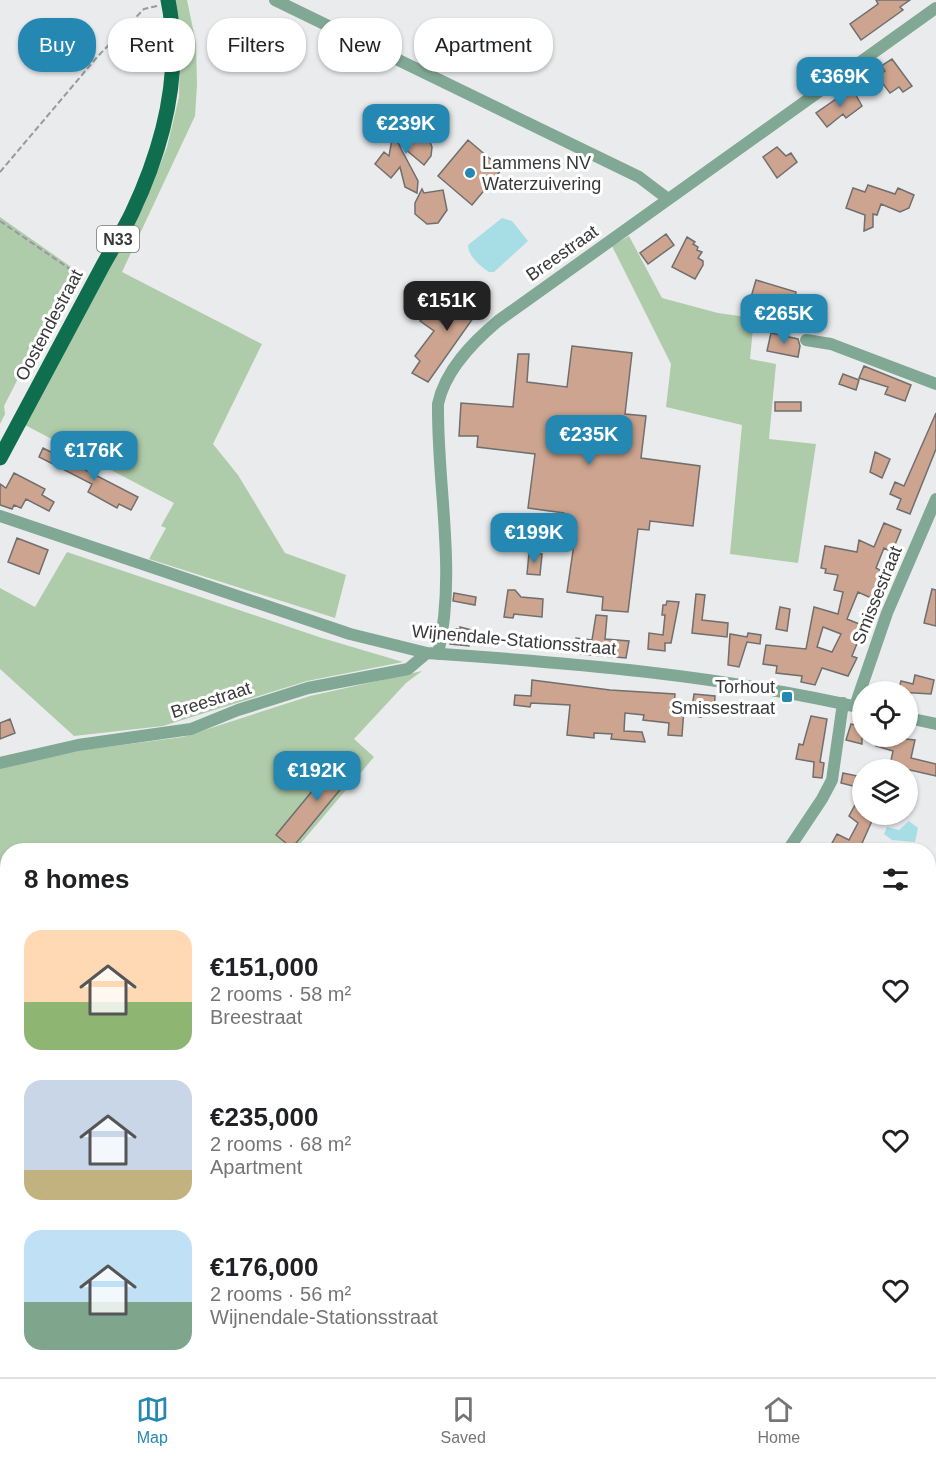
<!DOCTYPE html>
<html lang="en">
<head>
<meta charset="utf-8">
<style>
	:root { --surface:#fff; --page:#f2f2f2; --text:#202124; --muted:#757577; --line:#e0e0e0; --accent:#2488b2 }
	body { margin:0; font-family:Arial,sans-serif; background:var(--page); color:var(--text); height:100vh; display:flex; flex-direction:column; font-size:22px; white-space:nowrap }
	* { box-sizing:border-box; margin:0 }
	p { font-size:20px; color:var(--muted) }
	.icon { flex:none; width:33px; height:33px; fill:none; stroke:currentColor; stroke-width:2; stroke-linecap:round; stroke-linejoin:round }
	.map { position:relative; flex:1; overflow:hidden }
	.side { position:absolute; left:0px; top:843px; width:936px; height:534px; display:flex; flex-direction:column; background:var(--surface); border-radius:24px 24px 0 0; box-shadow:0 2px 4px #0004 }
	.side>* { flex:none }
	.hud { position:absolute; left:18px; top:18px; width:600px; height:54px; display:flex; gap:12px }
	.fabs { position:absolute; left:852px; top:681px; display:grid; gap:12px }
	.fabs a { display:grid; place-items:center; width:66px; height:66px; border-radius:50%; background:var(--surface); box-shadow:0 2px 4px #0004; font-size:30px }
	.price { position:absolute; translate:-50% -51px; padding:0 14px; border-radius:12px; background:var(--accent); color:#fff; font-size:20px; line-height:39px; filter:drop-shadow(0 2px 3px #0008) }
	.price::after { content:''; position:absolute; left:50%; top:36px; width:18px; height:14px; margin-left:-9px; background:inherit; clip-path:polygon(0 0,100% 0,50% 100%) }
	.price.selected { background:#222; color:#fff }
	ul { padding:0; list-style:none }
	li { display:flex; align-items:center; gap:18px; height:150px; padding:0 24px }
	li span { display:grid; place-items:center; flex:none; width:168px; height:120px; border-radius:18px; color:#555 }
	li>.icon { margin-inline-start:auto }
	span .icon { width:72px; height:72px; fill:#fffc; stroke-width:1 }
	li b { font-size:26px }
	h2 { display:flex; justify-content:space-between; align-items:center; height:72px; padding:0 24px; font-size:26px }
	.chip { padding:0 21px; border-radius:24px; background:var(--surface); box-shadow:0 2px 4px #0004; font-size:21px; line-height:54px }
	.chip.selected { background:var(--accent); color:#fff }
	.dock { display:flex; justify-content:space-around; align-items:center; height:84px; border-top:2px solid var(--line); background:var(--surface); font-size:16px; color:var(--muted) }
	.dock a { display:grid; justify-items:center; gap:3px }
	.dock .selected { color:var(--accent) }
	.map>svg:first-child { display:block }
</style>
</head>
<body>
<div class="map">
<svg width="936" height="1377" viewBox="0 0 936 1377">
	<rect width="100%" height="100%" fill="#eaebed"/>
	<path fill="#afccaa" d="M174 0H187L196 43 197 85 195 116 122 272 262 344 213 444 238 475 285 553 346 575 335 618 149 559 166 528 161 526 174 503 25 425 144 205 167 147 179 97 180 43Z
		M0 217 74 269 4 406 5 414 0 424Z
		M629 236 662 298 718 313 754 318 750 359 776 364 769 439 816 444 798 563 730 554 742 425 666 407 671 364 612 246Z
		M67 552 322 638 403 662 307 681 163 726 74 736 0 669V588L35 607Z
		M422 671 406 683 354 739 374 757 295 850H8L7 890 0 878V767L52 754 183 737 310 696Z
		M7 988V1324L0 1316V992Z
		M928 1019 936 1025V1166L929 1164Z
		M51 1370H307L304 1377H58Z"/>
	<path fill="#a7dde5" d="M502 218 512 221 528 241 494 272H489C480 266 468 256 468 245Z
		M909 821 918 828 915 842 892 840 884 834 887 827 899 830Z"/>
	<g fill="none" stroke-linecap="round" stroke-linejoin="round">
		<path stroke="#a7dde5" stroke-width="4" d="M928 1346 936 1345
			M832 1377 853 1370"/>
	</g>
	<path fill="#cca48f" stroke="#706f6e" stroke-width="1.5" fill-rule="evenodd" d="M876 0H910L900 7 903 10 861 40 850 24 878 4Z
		M892 59 912 86 903 92 899 87 890 93 877 76 885 71 881 66Z
		M852 88 862 106 846 118 843 114 827 127 816 113Z
		M414 127 427 134 432 147 431 156 424 165 398 143 418 181 417 193 405 187 400 167 391 178 375 164 384 152 389 156 393 134 395 136 402 129Z
		M468 140 502 169 472 205 438 176Z
		M777 147 786 156 791 153 797 162 777 178 763 157Z
		M868 185 895 194 898 188 914 195 909 208 900 212 881 204 877 215 873 214V227L864 231 865 215 846 208 853 188 865 192Z
		M422 189 424 193 443 190 447 210 438 223 427 224 415 214V203Z
		M666 234 674 245 648 264 640 253Z
		M687 237 695 242 693 244 698 247 697 250 702 252 698 258 703 261V265L695 279 672 267Z
		M756 280 796 292 792 317 769 308 770 304 751 297Z
		M467 282 488 297 428 382 412 373 420 361 415 356 434 331 420 321 431 312 443 324 463 300 458 296Z
		M771 333 798 339 800 346 798 357 767 351Z
		M572 346 632 353 625 414 646 416 641 458 700 466 693 526 650 521 649 530 638 529 628 612 602 610 603 597 567 592 575 537 561 535 564 513 528 508 535 454 477 447 478 436H459L461 403 513 407 518 354H529L527 382 567 387Z
		M864 366 911 385 905 401 885 394 888 387 859 378Z
		M843 374 859 380 856 390 839 384Z
		M775 402H801V411H775Z
		M936 413V449L910 514 897 509 901 499 890 494 895 482 904 486Z
		M43 448 138 497 131 510 119 504 117 508 88 492 92 484 39 457Z
		M875 452 890 459 882 478 870 472Z
		M14 473 45 489 42 495 54 502 49 511 26 499 21 508 14 505 12 509 0 505V484L6 488Z
		M884 523 901 530 892 552 884 548 876 568 885 573 877 592H873L871 598 858 592 847 619 864 626 852 656 857 658 848 676 822 668 815 685 801 682 802 676 776 673 777 666 763 664 766 645 806 649 814 607 838 614 843 592 834 590 838 575 825 573 826 569 821 568 825 546 857 552 859 540 874 547ZM823 627 841 634 832 652 817 647Z
		M17 538 48 550 39 574 8 562Z
		M529 553 542 554 540 575 527 574Z
		M932 589 936 590V626L924 623Z
		M508 590H515L521 597 543 599 542 617 514 614 513 618 504 617Z
		M454 593 476 597 475 605 453 601Z
		M696 594 705 595 702 620 728 623 727 637 692 633Z
		M667 601 679 602 671 643H665V651L648 649 649 633 663 635 665 615H662L663 605H666Z
		M780 607 790 609 787 631 776 629Z
		M596 615 607 616 605 639 629 641 626 658 581 654V650L575 649 576 638 592 640Z
		M460 627 476 631 475 641H469V646L450 644 451 629H460Z
		M748 633 761 635 760 644 747 642 739 667 728 665 730 634 747 637Z
		M915 675 934 680 931 694 898 692 901 681 913 684Z
		M532 680 610 690 675 694 674 707 684 708 682 736 668 735 669 723 643 720 644 715 625 713 624 731 642 732 645 742 611 739 612 734 594 733V738L567 735 570 705 531 703 530 707 514 705 515 695 531 696Z
		M694 694 715 696 714 714 702 712 701 717 691 715Z
		M811 716 827 719 820 762 824 763 822 778 813 777 814 762 796 759 799 744 803 745Z
		M10 719 15 733 0 739V723Z
		M851 724 862 727V744L846 740Z
		M878 736 915 740 911 758 936 764V776L910 770H889L893 751 876 746Z
		M342 755 358 768 292 848 276 835Z
		M843 773 862 777 861 788 841 783Z
		M862 792V814H875L859 850H842L831 845 837 834 849 840 858 823 849 816Z"/>
	<g fill="none" stroke-linecap="round" stroke-linejoin="round">
		<path stroke="#99999b" stroke-width="2" stroke-dasharray="6 3" stroke-linecap="butt" d="M0 172 98 56 144 9 157 6
			M0 221 83 278"/>
		<path stroke="#80a894" stroke-width="12" d="M275 0 639 177 668 199
			M806 340 831 344 936 384
			M0 516 350 634 427 653C575 663 717 675 862 708
			M438 654C457 571 437 487 438 404 445 370 473 342 498 321L936 8
			M855 706 887 613 936 499
			M908 718 936 724
			M0 763 78 745 191 729 238 710 308 688 408 669 427 653
			M788 850 822 799 832 780 843 703
			M0 1326 8 1334
			M41 1370 48 1377
			M313 1377 316 1370"/>
		<path stroke="#0e6e4d" stroke-width="15" d="M0 458C34 395 68 332 101 269 111 250 123 232 132 213 163 147 183 73 168 0"/>
	</g>
	<g fill="#2488b2" stroke="#fff" stroke-width="2">
		<circle cx="470" cy="173" r="6"/>
		<rect x="781" y="691" width="12" height="12" rx="3"/>
	</g>
	<g text-anchor="middle" dominant-baseline="central" stroke-width="6" stroke-linejoin="round" paint-order="stroke">
		<rect fill="#fff" stroke="#747475" stroke-width="1.5" x="97" y="226" width="42" height="26" rx="4.5"/>
		<g font-size="16" font-weight="bold" fill="#39393a">
			<text x="118" y="239">N33</text>
		</g>
		<g font-size="18" fill="#39393a" stroke="#fff" text-anchor="start">
			<text x="482" y="163">Lammens NV<tspan x="482" dy="21">Waterzuivering</tspan></text>
			<text x="775" y="687" text-anchor="end">Torhout<tspan x="775" dy="21">Smissestraat</tspan></text>
		</g>
		<g font-size="18" fill="#39393a" stroke="#fff">
			<text transform="translate(562 253) rotate(-35)">Breestraat</text>
			<text transform="translate(49 325) rotate(-62)">Oostendestraat</text>
			<text transform="translate(877 595) rotate(-68)">Smissestraat</text>
			<text transform="translate(514 640) rotate(5)">Wijnendale-Stationsstraat</text>
			<text transform="translate(211 700) rotate(-18)">Breestraat</text>
		</g>
	</g>
</svg>
<div class="fabs">
<a><svg class="icon" aria-label="locate" viewBox="0 0 24 24"><circle cx="12" cy="12" r="6"/><path d="M12 2v4M12 18v4M2 12h4M18 12h4"/></svg></a>
<a><svg class="icon" aria-label="layers" viewBox="0 0 24 24"><path d="M12 4l9 5-9 5-9-5zM3 14l9 5 9-5"/></svg></a>
</div>
<b class="price" style="left:840px;top:108px">€369K</b>
<b class="price" style="left:406px;top:155px">€239K</b>
<b class="price selected" style="left:447px;top:332px">€151K</b>
<b class="price" style="left:784px;top:345px">€265K</b>
<b class="price" style="left:589px;top:466px">€235K</b>
<b class="price" style="left:94px;top:482px">€176K</b>
<b class="price" style="left:534px;top:564px">€199K</b>
<b class="price" style="left:317px;top:802px">€192K</b>
<div class="hud">
<a class="chip selected">Buy</a>
<a class="chip">Rent</a>
<a class="chip">Filters</a>
<a class="chip">New</a>
<a class="chip">Apartment</a>
</div>
<section class="side">
<h2>8 homes<svg class="icon" aria-label="filters" viewBox="0 0 24 24"><path d="M4 7h16M4 17h16"/><circle cx="9" cy="7" r="2"/><circle cx="15" cy="17" r="2"/></svg></h2>
<ul>
<li><span style="background:linear-gradient(#ffd9b3 60%,#8fb573 0)"><svg class="icon" aria-label="home" viewBox="0 0 24 24"><path d="M3 11l9-7 9 7M6 9v11h12V9"/></svg></span><div><b>€151,000</b><p>2 rooms · 58 m²</p><p>Breestraat</p></div><svg class="icon" aria-label="heart" viewBox="0 0 24 24"><path d="M12 20l-8-8c-3-5 5-10 8-4 3-6 11-1 8 4z"/></svg></li>
<li><span style="background:linear-gradient(#c9d6e8 75%,#c2b280 0)"><svg class="icon" aria-label="home" viewBox="0 0 24 24"><path d="M3 11l9-7 9 7M6 9v11h12V9"/></svg></span><div><b>€235,000</b><p>2 rooms · 68 m²</p><p>Apartment</p></div><svg class="icon" aria-label="heart" viewBox="0 0 24 24"><path d="M12 20l-8-8c-3-5 5-10 8-4 3-6 11-1 8 4z"/></svg></li>
<li><span style="background:linear-gradient(#bfe0f5 60%,#7fa58c 0)"><svg class="icon" aria-label="home" viewBox="0 0 24 24"><path d="M3 11l9-7 9 7M6 9v11h12V9"/></svg></span><div><b>€176,000</b><p>2 rooms · 56 m²</p><p>Wijnendale-Stationsstraat</p></div><svg class="icon" aria-label="heart" viewBox="0 0 24 24"><path d="M12 20l-8-8c-3-5 5-10 8-4 3-6 11-1 8 4z"/></svg></li>
</ul>
</section>
</div>
<nav class="dock">
<a class="selected"><svg class="icon" aria-label="map" viewBox="0 0 24 24"><path d="M3 6l6-2 6 2 6-2v14l-6 2-6-2-6 2zM9 4v14M15 6v14"/></svg>Map</a>
<a><svg class="icon" aria-label="saved" viewBox="0 0 24 24"><path d="M7 4h10v16l-5-4-5 4z"/></svg>Saved</a>
<a><svg class="icon" aria-label="home" viewBox="0 0 24 24"><path d="M3 11l9-7 9 7M6 9v11h12V9"/></svg>Home</a>
</nav>
</body>
</html>
